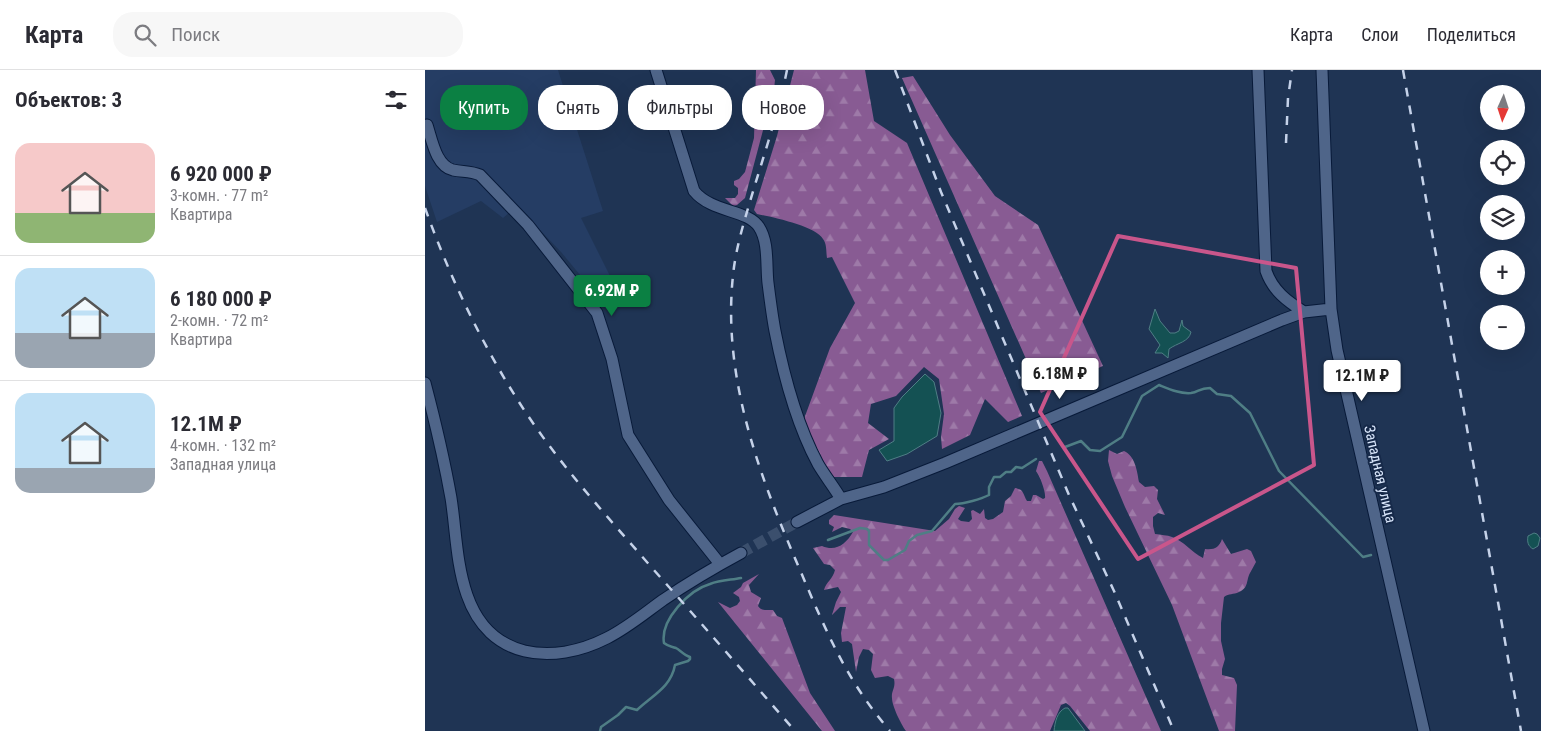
<!DOCTYPE html>
<html lang="ru">
<head>
<meta charset="utf-8">
<style>
	:root { --surface:#fff; --page:#f7f7f7; --text:#2b2b33; --muted:#7c7c81; --line:#e1e1e2; --accent:#0b8043 }
	body { margin:0; font-family:"Roboto Condensed",sans-serif; background:var(--page); color:var(--text); height:100vh; display:flex; flex-direction:column; font-size:19px; white-space:nowrap }
	* { box-sizing:border-box; margin:0 }
	p { font-size:16px; color:var(--muted) }
	.icon { flex:none; width:28px; height:28px; fill:none; stroke:currentColor; stroke-width:2; stroke-linecap:round; stroke-linejoin:round }
	.map { position:relative; flex:1; overflow:hidden }
	.sheet { display:flex; flex-direction:column; background:var(--surface); width:425px }
	.sheet>* { flex:none }
	.guide { position:absolute; left:15px; top:15px; width:475px; height:45px; display:flex; gap:10px }
	.needle { width:32px; rotate:183deg }
	.controls { position:absolute; left:1055px; top:15px; display:grid; gap:10px }
	.controls a { display:grid; place-items:center; width:45px; height:45px; border-radius:50%; background:var(--surface); box-shadow:0 5px 20px #0002; font-size:25px }
	.price { position:absolute; translate:-50% -42px; padding:0 11px; border-radius:5px; background:#fff; color:#222; font-size:16px; line-height:32px; filter:drop-shadow(0 1px 2px #0008) }
	.price::after { content:''; position:absolute; left:50%; top:30px; width:15px; height:11px; margin-left:-8px; background:inherit; clip-path:polygon(0 0,100% 0,50% 100%) }
	.price.current { background:var(--accent); color:#fff }
	ul { padding:0; list-style:none }
	li { display:flex; align-items:center; gap:15px; height:125px; padding:0 15px }
	li+li { border-top:1px solid var(--line) }
	li span { display:grid; place-items:center; flex:none; width:140px; height:100px; border-radius:15px; color:#555 }
	li>.icon { margin-inline-start:auto }
	span .icon { width:60px; height:60px; fill:#fffc; stroke-width:1 }
	li b { font-size:21px }
	h2 { display:flex; justify-content:space-between; align-items:center; height:60px; padding:0 15px; font-size:21px }
	.pill { padding:0 18px; border-radius:20px; background:var(--surface); box-shadow:0 5px 20px #0002; font-size:18px; line-height:45px }
	.pill.current { background:var(--accent); color:#fff }
	header { display:flex; align-items:center; gap:30px; box-sizing:border-box; height:70px; padding:0 25px; background:var(--surface); border-bottom:1px solid var(--line) }
	header strong { font-size:24px }
	nav { display:flex; gap:28px; margin-inline-start:auto; font-size:18px }
	.search { width:350px; height:45px; background:var(--page); display:flex; align-items:center; gap:12px; box-sizing:border-box; padding:0 18px; border-radius:20px; color:var(--muted); font-size:19px }
	main { display:flex; flex:1; min-height:0 }
	.map>svg:first-child { display:block }
</style>
</head>
<body>
<header>
<strong>Карта</strong>
<div class="search"><svg class="icon" aria-label="search" viewBox="0 0 24 24"><circle cx="10" cy="10" r="6"/><path d="M15 15l6 6"/></svg>Поиск</div>
<nav><a>Карта</a><a>Слои</a><a>Поделиться</a></nav>
</header>
<main>
<section class="sheet">
<h2>Объектов: 3<svg class="icon" aria-label="filters" viewBox="0 0 24 24"><path d="M4 7h16M4 17h16"/><circle cx="9" cy="7" r="2"/><circle cx="15" cy="17" r="2"/></svg></h2>
<ul>
<li><span style="background:linear-gradient(#f6c9c9 70%,#8fb573 0)"><svg class="icon" aria-label="home" viewBox="0 0 24 24"><path d="M3 11l9-7 9 7M6 9v11h12V9"/></svg></span><div><b>6 920 000 ₽</b><p>3-комн. · 77 m²</p><p>Квартира</p></div></li>
<li><span style="background:linear-gradient(#bfe0f5 65%,#9aa5b1 0)"><svg class="icon" aria-label="home" viewBox="0 0 24 24"><path d="M3 11l9-7 9 7M6 9v11h12V9"/></svg></span><div><b>6 180 000 ₽</b><p>2-комн. · 72 m²</p><p>Квартира</p></div></li>
<li><span style="background:linear-gradient(#bfe0f5 75%,#9aa5b1 0)"><svg class="icon" aria-label="home" viewBox="0 0 24 24"><path d="M3 11l9-7 9 7M6 9v11h12V9"/></svg></span><div><b>12.1M ₽</b><p>4-комн. · 132 m²</p><p>Западная улица</p></div></li>
</ul>
</section>
<div class="map">
<svg width="1116" height="661" viewBox="0 0 1116 661">
	<defs>
		<pattern id="forest-firs" width="22" height="20" patternUnits="userSpaceOnUse" patternTransform="scale(1.25)"><rect width="22" height="20" fill="#885b93"/><path d="M5 1l3.5 6h-7zM16 11l3.5 6h-7z" fill="#9e7aa8"/></pattern>
	</defs>
	<rect width="100%" height="100%" fill="#1f3454"/>
	<path fill="#253d64" d="M0 0H133L178 141 156 148 185 206 165 217 136 182 92 136 78 148 56 131 12 152 0 116Z"/>
	<path fill="url(#forest-firs)" d="M331 0H345L350 10 349 19 320 128 312 135 308 136 300 128H310L313 124V118L309 115V111L314 109 320 102 329 68Z
		M369 0H440L449 51 482 73 597 346 583 352 560 329 545 365 517 379 516 367 519 344 514 309 499 297 471 326 446 334 443 353 464 369 444 380 437 407H407L391 383 379 349 405 278 430 233 407 187 402 188C401 182 402 174 398 169 391 156 347 147 332 144L329 140 352 66Z
		M488 6 525 65 570 126 613 155 678 296 616 323 477 8Z
		M684 380 692 384 699 381C710 386 712 400 714 412L720 417 729 416 733 420 732 429 740 445 733 443 728 447V456L730 464C736 465 742 465 747 467 759 471 766 482 778 488L780 479C789 480 794 478 797 469L806 484 822 479 826 481 831 492C829 496 827 499 825 503 821 510 824 518 814 522 808 525 804 523 799 527L796 553V571L800 589 797 599V605L809 608 812 615 810 661H794L747 535 700 437 687 406 683 391Z
		M614 391H617L622 401 736 661H665L645 636 641 633 636 635 625 661H481C476 654 467 636 467 628 466 621 471 618 469 609L463 606 450 608 446 600 448 584 444 580 438 579 434 587 431 602 427 574 423 571 417 572 416 563 421 537H415L407 545 411 532 416 522 413 517 399 520C401 512 408 509 410 500L405 495 399 494 388 478 397 476C411 482 421 474 428 462L425 459 417 457 407 462 409 457 404 454V450L409 445 510 461 524 449 530 439 534 436 540 438 533 449 536 451 544 452 547 449 546 441 548 440 555 444 559 439 560 448 563 450 568 449 578 442 580 431 586 426 590 418C599 419 598 424 602 431H606L608 425H611L618 429 620 428C621 422 615 406 611 401Z
		M334 504 324 515 326 522 336 528 333 536C336 541 342 540 348 540L352 546 357 548 385 623 410 661H397L293 532 305 538 312 535 315 531 314 527 308 523 316 517 318 513Z"/>
	<path fill="#145153" stroke="#4f7e85" d="M730 239 735 251 745 263H750L754 261 757 250 758 256 766 262C764 272 752 273 744 279L743 288 737 283H730L735 275 724 259Z
		M500 304 509 312 516 343 512 366 482 384 462 391 454 380 469 371V338L477 327Z
		M1109 463 1112 464 1115 468 1113 476 1108 479C1103 476 1102 472 1103 466Z
		M640 638H643L660 661H629C630 652 632 642 640 638Z"/>
	<g fill="none" stroke-linecap="round" stroke-linejoin="round">
		<path stroke="#4f7e85" stroke-width="2.5" d="M640 377 656 371 665 380 675 381 697 367 717 326 734 315C744 319 755 324 766 323 774 322 774 318 785 318L792 324 806 326 825 343 854 401 938 487 946 485
			M403 470 435 458 442 459 444 461V475L459 490H463L480 480 484 471 492 465 507 461 530 434C539 434 556 429 564 425V417L569 407H575L581 402H586L591 397 597 398 611 389
			M175 661 176 657 193 645 201 637 212 640C228 625 246 617 250 595L263 591 265 589V587C259 585 255 580 251 578 246 576 244 577 239 573 235 550 264 520 285 514 295 510 306 510 316 508"/>
		<path stroke="#3b4f6d" stroke-width="11" stroke-dasharray="11 5.5" stroke-linecap="butt" d="M316 483 372 452"/>
		<defs>
			<path id="minor" d="M231 0 269 121C287 143 322 139 334 157 344 172 341 196 343 213 345 229 347 245 350 261 359 307 371 353 393 394 400 406 409 417 416 429
				M833 0 841 201C848 221 862 231 879 242
				M897 0 906 239 912 280 999 661
				M2 55C7 70 11 96 28 100 38 102 46 101 55 105L103 155 172 243 187 289 203 365 244 430 295 494
				M0 313C10 351 19 389 26 428 31 460 31 493 42 525 64 589 127 596 182 568 202 558 220 543 238 530 263 513 290 497 316 483
				M372 452 416 429 459 417 520 393 857 250 879 242 906 239"/>
		</defs>
		<use href="#minor" stroke="#081a39" stroke-width="13"/>
		<use href="#minor" stroke="#4f6589" stroke-width="11"/>
		<path stroke="#c5d2e9" stroke-width="2.5" stroke-dasharray="9 9" stroke-linecap="butt" d="M362 0C353 45 337 90 324 135 318 155 312 176 309 197 295 303 334 405 375 500 401 561 421 610 465 661
			M470 0 516 122 644 425 689 521 749 661
			M978 0 1096 661
			M861 73 863 28 867 0
			M0 138C24 205 55 271 94 332 132 392 181 445 228 499 276 553 323 607 370 661"/>
	</g>
	<path fill="none" stroke="#c9568b" stroke-width="4" stroke-linejoin="round" d="M693 166 871 198 889 395 713 489 615 342Z"/>
	<g text-anchor="middle" dominant-baseline="central" stroke-width="4" stroke-linejoin="round" paint-order="stroke">
		<g font-size="15" fill="#d9e6fb" stroke="#162949">
			<text transform="translate(955 404) rotate(77)">Западная улица</text>
		</g>
	</g>
</svg>
<div class="controls">
<a><svg class="needle" viewBox="-14 -14 28 28"><path d="M0-13l5 13h-10z" fill="#e53935"/><path d="M0 13l5-13h-10z" fill="#7c7c81"/></svg></a>
<a><svg class="icon" aria-label="locate" viewBox="0 0 24 24"><circle cx="12" cy="12" r="6"/><path d="M12 2v4M12 18v4M2 12h4M18 12h4"/></svg></a>
<a><svg class="icon" aria-label="layers" viewBox="0 0 24 24"><path d="M12 4l9 5-9 5-9-5zM3 14l9 5 9-5"/></svg></a>
<a>+</a>
<a>−</a>
</div>
<b class="price current" style="left:187px;top:247px">6.92M ₽</b>
<b class="price" style="left:635px;top:330px">6.18M ₽</b>
<b class="price" style="left:937px;top:332px">12.1M ₽</b>
<div class="guide">
<a class="pill current">Купить</a>
<a class="pill">Снять</a>
<a class="pill">Фильтры</a>
<a class="pill">Новое</a>
</div>
</div>
</main>
</body>
</html>
